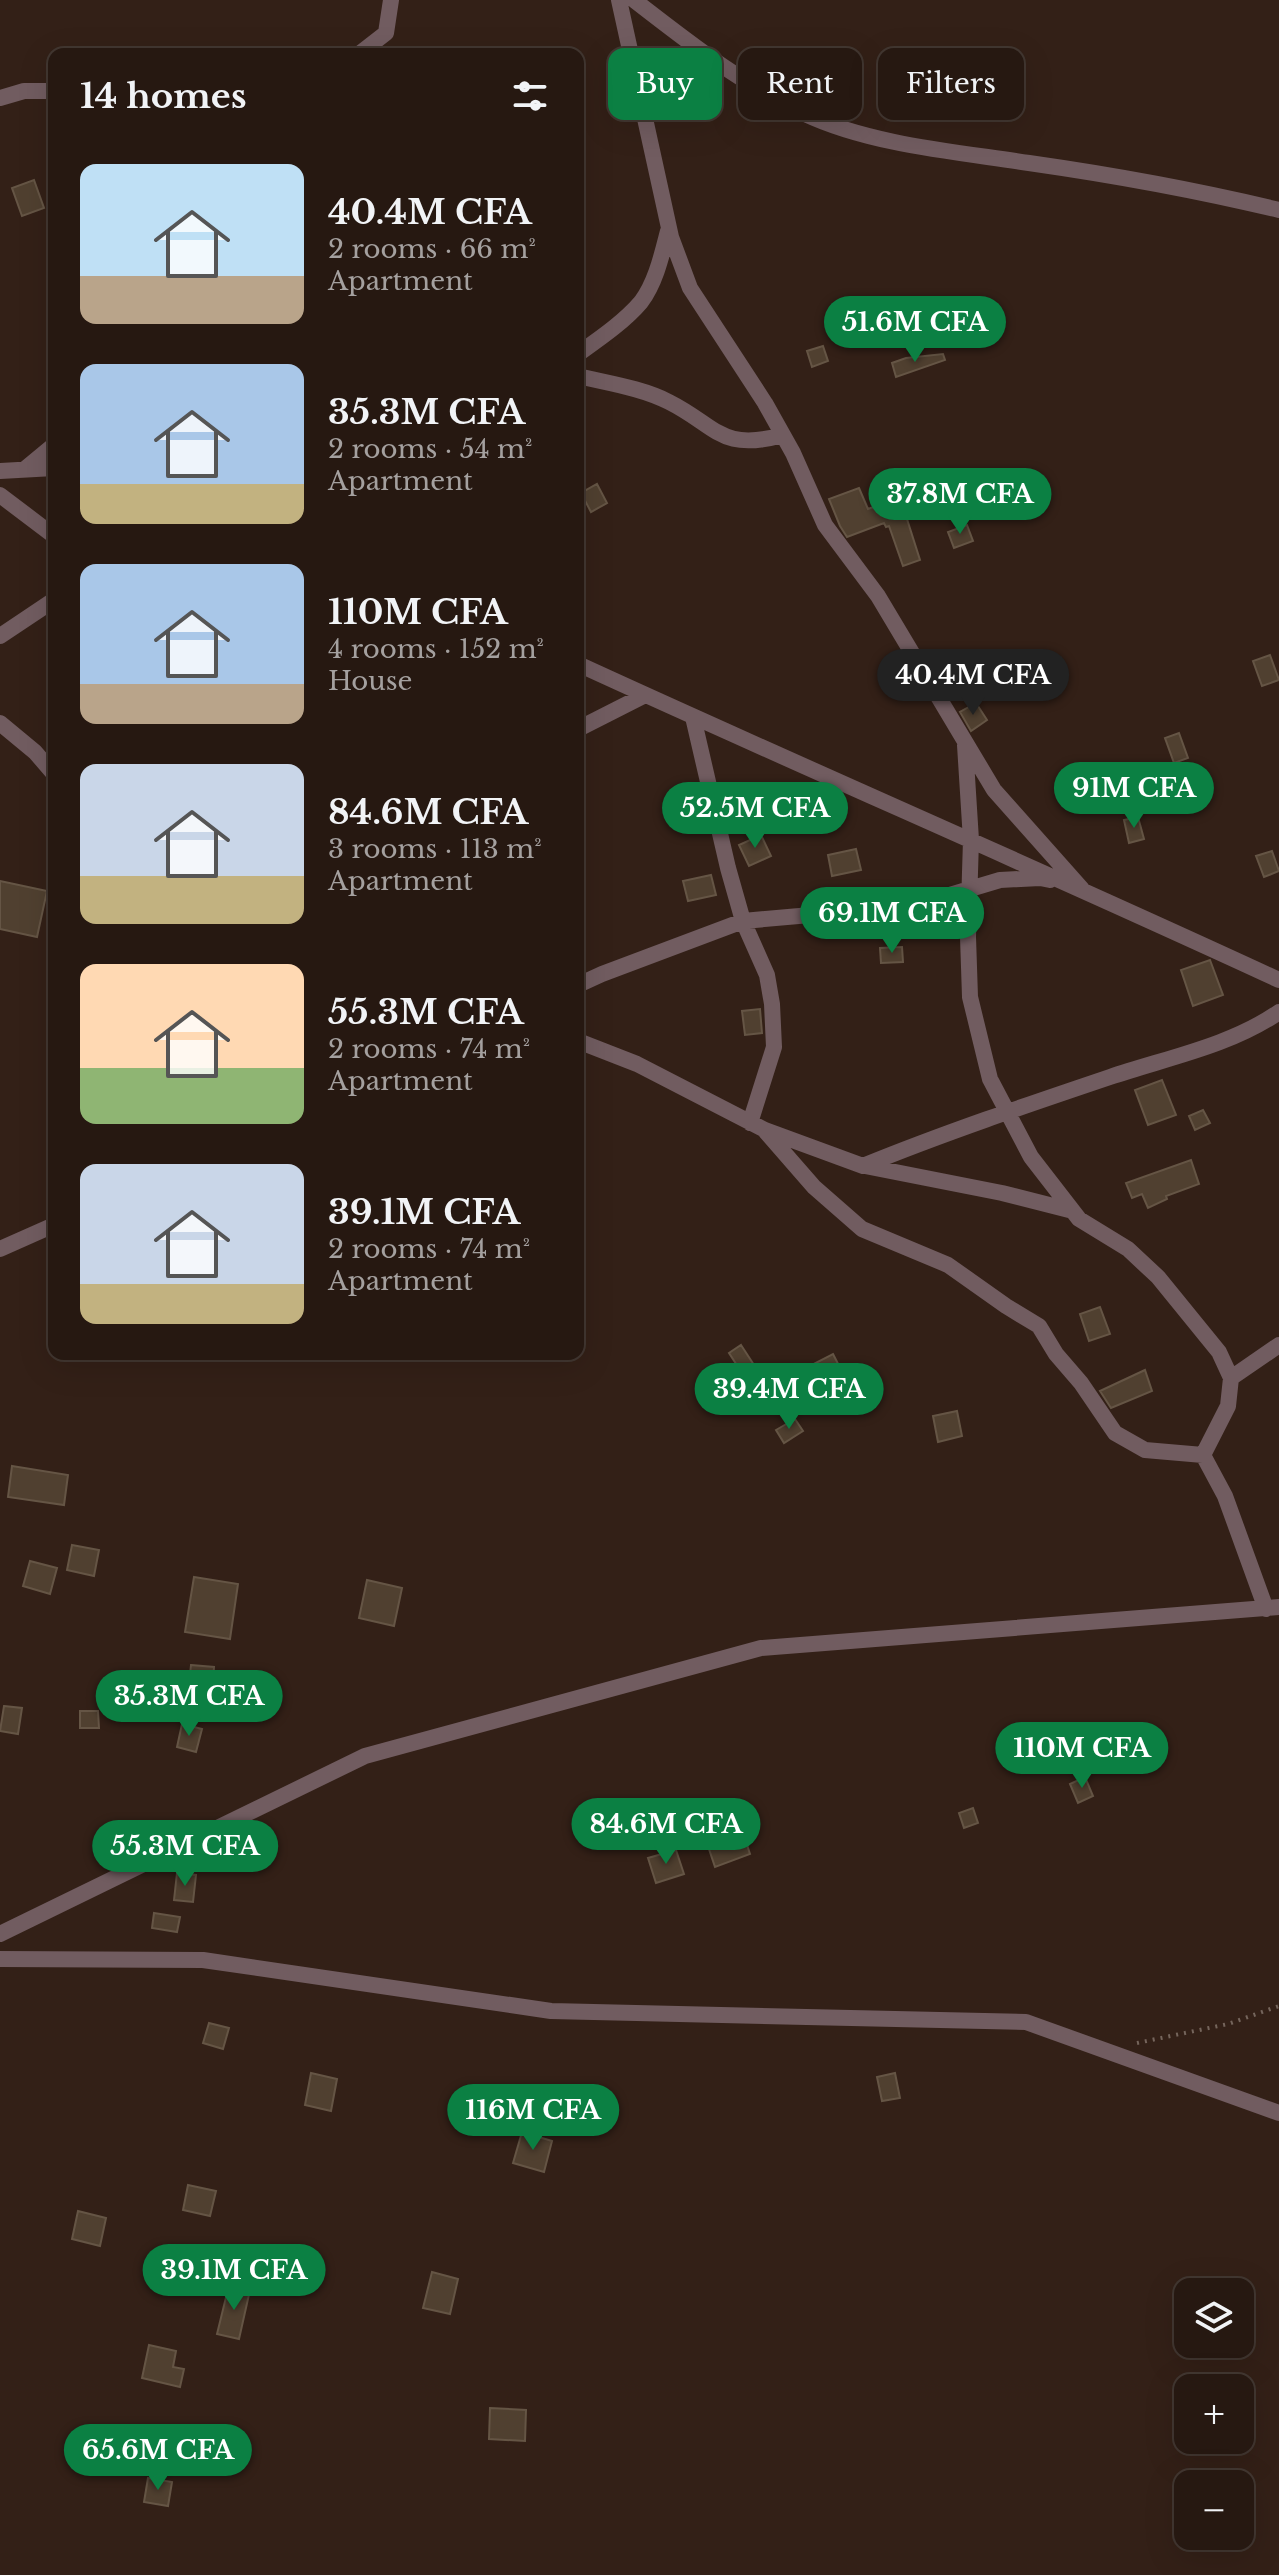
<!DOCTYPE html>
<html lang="en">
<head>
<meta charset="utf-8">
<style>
	:root { --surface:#261811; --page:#2e211a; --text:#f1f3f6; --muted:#a4a09f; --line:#423731; --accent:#0b8043 }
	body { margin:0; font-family:"Libre Baskerville",serif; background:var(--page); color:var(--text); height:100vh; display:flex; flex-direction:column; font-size:30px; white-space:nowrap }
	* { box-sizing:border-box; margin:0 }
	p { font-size:26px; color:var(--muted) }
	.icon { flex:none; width:44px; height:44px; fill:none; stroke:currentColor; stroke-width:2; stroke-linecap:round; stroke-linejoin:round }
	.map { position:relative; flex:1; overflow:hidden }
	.sheet { position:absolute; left:48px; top:48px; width:536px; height:1312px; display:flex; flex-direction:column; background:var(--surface); border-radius:16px; box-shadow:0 8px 32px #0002,0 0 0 2px var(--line) }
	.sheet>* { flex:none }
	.banner { position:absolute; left:608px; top:48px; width:550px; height:72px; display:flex; gap:16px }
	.controls { position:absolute; left:1174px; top:2278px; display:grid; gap:16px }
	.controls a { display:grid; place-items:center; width:80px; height:80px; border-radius:16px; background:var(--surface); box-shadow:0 8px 32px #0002,0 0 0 2px var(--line); font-size:40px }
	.price { position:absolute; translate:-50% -68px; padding:0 18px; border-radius:28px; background:var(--accent); color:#fff; font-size:26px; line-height:52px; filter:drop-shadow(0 2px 4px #0008) }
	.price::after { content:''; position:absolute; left:50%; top:48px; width:24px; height:18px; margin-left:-12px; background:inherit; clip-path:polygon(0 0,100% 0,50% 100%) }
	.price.active { background:#222; color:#fff }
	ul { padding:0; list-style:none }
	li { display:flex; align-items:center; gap:24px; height:200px; padding:0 32px }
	li span { display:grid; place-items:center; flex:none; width:224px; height:160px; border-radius:16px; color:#555 }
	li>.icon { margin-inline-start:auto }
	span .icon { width:96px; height:96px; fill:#fffc; stroke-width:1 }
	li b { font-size:34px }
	h2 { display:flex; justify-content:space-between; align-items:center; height:96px; padding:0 32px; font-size:34px }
	.tag { padding:0 28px; border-radius:16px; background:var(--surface); box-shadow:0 8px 32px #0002,0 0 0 2px var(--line); font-size:28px; line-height:72px }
	.tag.active { background:var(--accent); color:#fff }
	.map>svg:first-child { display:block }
</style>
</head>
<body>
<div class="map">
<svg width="1279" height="2575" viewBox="0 0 1279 2575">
	<rect width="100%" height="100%" fill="#332017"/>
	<path fill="#504030" stroke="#655545" stroke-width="2" d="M34 180 44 208 22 216 12 188Z
		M823 346 828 361 812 367 807 351Z
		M943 354 945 360 896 377 892 363 906 358Z
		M597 484 607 503 591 512 581 493Z
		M859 488 868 509 900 497 920 560 903 566 889 526 886 527 884 523 847 537 840 526 829 499Z
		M967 525 973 541 954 548 948 532Z
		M1270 655 1279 680 1262 686 1253 661Z
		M1003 662 1016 682 994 697 980 677Z
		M976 703 987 720 971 731 960 712Z
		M1179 733 1188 758 1174 763 1165 738Z
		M1138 817 1144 839 1129 843 1124 820Z
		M761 835 771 856 749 866 739 845Z
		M856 849 861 870 832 876 828 855Z
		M1272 851 1279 871 1264 877 1256 856Z
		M711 875 716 895 688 901 683 881Z
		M0 881 47 891 37 937 0 929Z
		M902 947 903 962 881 963 880 948Z
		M1210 960 1223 995 1193 1006 1181 970Z
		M760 1009 762 1033 745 1035 742 1011Z
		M1162 1080 1176 1115 1148 1125 1135 1090Z
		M1203 1110 1210 1123 1195 1130 1189 1116Z
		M1191 1160 1199 1184 1166 1196 1167 1199 1148 1208 1142 1194 1132 1198 1126 1183Z
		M1100 1307 1110 1334 1089 1341 1080 1314Z
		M741 1345 754 1365 742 1373 729 1353Z
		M833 1354 853 1393 824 1408 804 1369Z
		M1145 1370 1152 1391 1111 1408 1100 1391Z
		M957 1411 962 1436 938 1442 933 1416Z
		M795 1419 803 1431 784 1443 776 1430Z
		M12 1466 68 1475 64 1505 8 1497Z
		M72 1545 99 1550 94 1576 67 1570Z
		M30 1561 57 1568 50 1594 23 1586Z
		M194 1577 238 1584 230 1639 185 1632Z
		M367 1580 402 1588 394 1626 359 1618Z
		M191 1665 214 1667 212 1695 188 1693Z
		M4 1706 22 1708 18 1734 0 1731Z
		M80 1711H98L99 1728H80Z
		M182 1724 202 1729 196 1752 177 1747Z
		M1085 1777 1093 1796 1078 1803 1070 1784Z
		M973 1808 978 1823 964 1828 959 1813Z
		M744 1836 750 1854 715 1867 709 1849Z
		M676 1850 684 1874 656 1883 648 1858Z
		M177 1873 196 1875 193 1902 174 1900Z
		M154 1913 180 1917 177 1932 152 1928Z
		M209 2023 229 2028 223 2049 203 2043Z
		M311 2073 337 2079 331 2111 305 2105Z
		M895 2073 900 2098 882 2101 877 2077Z
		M522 2132 552 2141 544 2172 513 2163Z
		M188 2185 216 2191 210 2216 183 2210Z
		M78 2211 106 2218 100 2246 72 2239Z
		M432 2272 458 2279 450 2314 423 2308Z
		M229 2285 250 2290 239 2339 217 2334Z
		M149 2345 176 2351 173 2367 184 2369 180 2387 142 2378Z
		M490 2408 526 2410 525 2441 489 2439Z
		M148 2478 172 2482 168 2506 144 2502Z"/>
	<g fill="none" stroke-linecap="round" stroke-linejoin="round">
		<path stroke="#75655c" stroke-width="4" stroke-dasharray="2 6" stroke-linecap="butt" d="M1137 2043 1228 2024 1279 2006"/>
		<path stroke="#715c60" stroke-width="16" d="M619 0 671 237 690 288 765 403 793 453 825 525 878 596 994 790 1082 889
			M634 0C688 42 743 85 805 114 871 145 958 152 1029 163 1113 175 1196 190 1279 210
			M359 54 386 33 391 0
			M0 98 24 91H54
			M578 354C599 339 624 322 641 302 656 282 662 254 668 231
			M578 376C607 383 642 388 669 402 717 426 720 452 783 435
			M25 469 54 445
			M0 471 54 468
			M0 495 54 536
			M0 636 54 600
			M578 664C811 771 1046 872 1279 980
			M693 717 728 868 743 921 767 975 772 1004 774 1047 750 1123
			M0 723 35 752 54 774
			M578 729 645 695
			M965 745 971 840 968 937 970 997 990 1079 1031 1157 1079 1219 1128 1249 1158 1277 1219 1352 1231 1378 1228 1406 1203 1455 1225 1496 1266 1609
			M578 985 602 974 743 921 913 906 1000 880 1040 878 1050 880
			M578 1041 637 1064 765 1130 863 1166C944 1133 1027 1105 1110 1077 1166 1058 1230 1046 1279 1012
			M766 1132 814 1187 862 1229 948 1265 1006 1306 1039 1326 1056 1354 1081 1383 1115 1433 1145 1450 1203 1455
			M865 1166 1002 1193 1073 1211
			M0 1249 54 1225
			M1231 1378 1279 1345
			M0 1934 365 1756 761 1648 1279 1607
			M0 1959 203 1960 551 2011 1026 2022 1279 2113"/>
	</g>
</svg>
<div class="controls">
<a><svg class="icon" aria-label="layers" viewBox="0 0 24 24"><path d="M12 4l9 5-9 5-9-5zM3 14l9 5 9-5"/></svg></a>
<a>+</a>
<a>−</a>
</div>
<b class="price" style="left:915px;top:364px">51.6M CFA</b>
<b class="price" style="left:960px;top:536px">37.8M CFA</b>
<b class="price active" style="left:973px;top:717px">40.4M CFA</b>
<b class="price" style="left:1134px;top:830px">91M CFA</b>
<b class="price" style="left:755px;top:850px">52.5M CFA</b>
<b class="price" style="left:892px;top:955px">69.1M CFA</b>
<b class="price" style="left:789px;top:1431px">39.4M CFA</b>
<b class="price" style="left:189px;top:1738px">35.3M CFA</b>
<b class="price" style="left:1082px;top:1790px">110M CFA</b>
<b class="price" style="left:666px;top:1866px">84.6M CFA</b>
<b class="price" style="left:185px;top:1888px">55.3M CFA</b>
<b class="price" style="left:533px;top:2152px">116M CFA</b>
<b class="price" style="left:234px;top:2312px">39.1M CFA</b>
<b class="price" style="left:158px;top:2492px">65.6M CFA</b>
<div class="banner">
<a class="tag active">Buy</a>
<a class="tag">Rent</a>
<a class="tag">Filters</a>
</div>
<section class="sheet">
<h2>14 homes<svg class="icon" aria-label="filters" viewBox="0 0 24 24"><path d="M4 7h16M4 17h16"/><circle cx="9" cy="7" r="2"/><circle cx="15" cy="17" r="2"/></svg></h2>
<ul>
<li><span style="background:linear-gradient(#bfe0f5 70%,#b9a48a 0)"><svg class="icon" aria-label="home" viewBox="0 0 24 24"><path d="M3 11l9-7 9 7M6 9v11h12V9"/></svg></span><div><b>40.4M CFA</b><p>2 rooms · 66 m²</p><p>Apartment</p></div></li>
<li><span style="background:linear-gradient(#a9c7e8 75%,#c2b280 0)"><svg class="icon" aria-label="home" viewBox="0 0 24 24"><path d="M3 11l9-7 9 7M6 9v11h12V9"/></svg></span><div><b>35.3M CFA</b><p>2 rooms · 54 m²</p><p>Apartment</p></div></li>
<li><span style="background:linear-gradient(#a9c7e8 75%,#b9a48a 0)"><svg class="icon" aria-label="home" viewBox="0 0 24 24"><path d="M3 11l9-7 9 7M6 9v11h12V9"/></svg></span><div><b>110M CFA</b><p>4 rooms · 152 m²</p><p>House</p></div></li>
<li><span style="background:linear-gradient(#c9d6e8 70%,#c2b280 0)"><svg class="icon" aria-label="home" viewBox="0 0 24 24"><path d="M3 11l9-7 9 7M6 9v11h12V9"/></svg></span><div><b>84.6M CFA</b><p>3 rooms · 113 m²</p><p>Apartment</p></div></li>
<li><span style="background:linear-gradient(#ffd9b3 65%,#8fb573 0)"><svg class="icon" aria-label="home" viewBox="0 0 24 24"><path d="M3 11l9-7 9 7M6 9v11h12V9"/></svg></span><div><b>55.3M CFA</b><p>2 rooms · 74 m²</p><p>Apartment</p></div></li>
<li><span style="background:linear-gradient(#c9d6e8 75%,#c2b280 0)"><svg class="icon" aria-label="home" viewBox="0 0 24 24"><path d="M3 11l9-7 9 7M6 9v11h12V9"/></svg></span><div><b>39.1M CFA</b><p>2 rooms · 74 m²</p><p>Apartment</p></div></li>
</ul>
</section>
</div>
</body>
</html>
